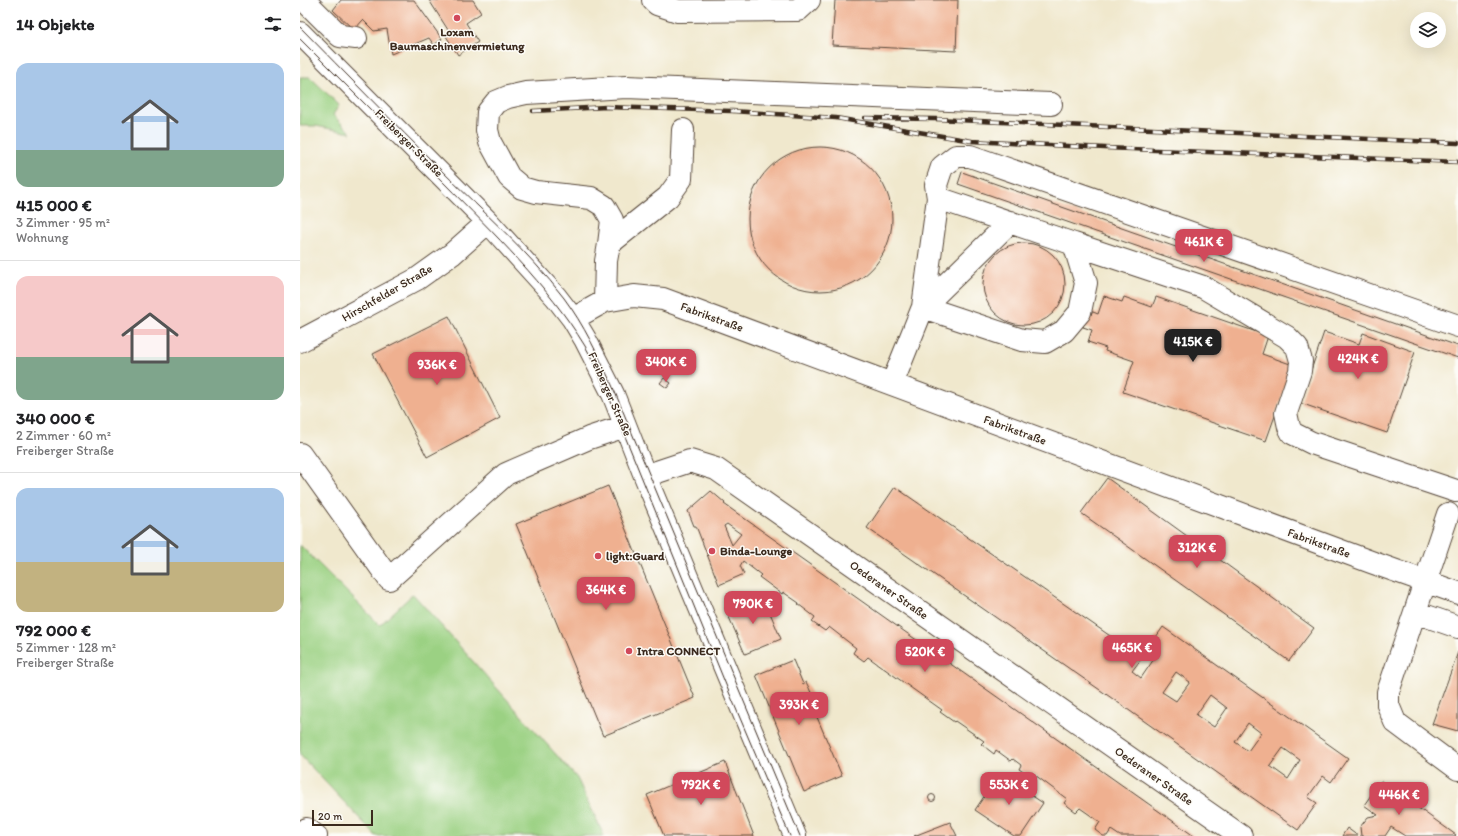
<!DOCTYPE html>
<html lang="de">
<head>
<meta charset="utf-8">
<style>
	:root { --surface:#fff; --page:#f2f2f2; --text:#202124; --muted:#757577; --line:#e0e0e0; --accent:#d1495b }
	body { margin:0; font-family:Itim,sans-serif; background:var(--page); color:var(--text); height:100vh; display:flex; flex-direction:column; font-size:15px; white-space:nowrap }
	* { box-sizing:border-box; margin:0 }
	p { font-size:13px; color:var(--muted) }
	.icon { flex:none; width:22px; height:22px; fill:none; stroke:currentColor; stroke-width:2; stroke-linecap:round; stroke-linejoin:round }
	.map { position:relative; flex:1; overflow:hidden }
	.side { display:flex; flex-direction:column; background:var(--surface); width:300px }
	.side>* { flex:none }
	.tools { position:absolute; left:1110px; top:12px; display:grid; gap:8px }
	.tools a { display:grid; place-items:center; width:36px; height:36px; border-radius:50%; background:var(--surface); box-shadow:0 4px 16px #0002; font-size:20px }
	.scale { position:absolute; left:12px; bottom:10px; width:61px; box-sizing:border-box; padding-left:4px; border:2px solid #3b2a1e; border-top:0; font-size:11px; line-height:14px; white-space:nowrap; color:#3b2a1e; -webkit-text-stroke:3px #fdfcf7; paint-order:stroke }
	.price { position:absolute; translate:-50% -34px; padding:0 9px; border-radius:8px; background:var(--accent); color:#fff; font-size:13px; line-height:26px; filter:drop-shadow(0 1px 2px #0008) }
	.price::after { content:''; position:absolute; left:50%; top:24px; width:12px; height:9px; margin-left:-6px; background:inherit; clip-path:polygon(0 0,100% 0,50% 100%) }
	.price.selected { background:#222; color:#fff }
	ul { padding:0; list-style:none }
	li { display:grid; align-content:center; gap:8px; height:212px; padding:0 16px }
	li+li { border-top:1px solid var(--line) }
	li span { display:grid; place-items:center; height:124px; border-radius:12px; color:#555 }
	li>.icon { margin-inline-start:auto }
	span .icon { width:72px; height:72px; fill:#fffc; stroke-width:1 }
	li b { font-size:17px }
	h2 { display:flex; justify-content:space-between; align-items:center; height:48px; padding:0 16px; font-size:17px }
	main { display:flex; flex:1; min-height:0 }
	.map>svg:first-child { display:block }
</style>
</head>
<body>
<main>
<section class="side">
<h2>14 Objekte<svg class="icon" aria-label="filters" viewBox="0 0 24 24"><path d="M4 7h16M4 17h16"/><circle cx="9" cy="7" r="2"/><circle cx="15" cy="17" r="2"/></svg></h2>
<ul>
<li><span style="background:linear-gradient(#a9c7e8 70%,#7fa58c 0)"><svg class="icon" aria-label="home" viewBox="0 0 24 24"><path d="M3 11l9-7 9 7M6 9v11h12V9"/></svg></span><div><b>415 000 €</b><p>3 Zimmer · 95 m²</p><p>Wohnung</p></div></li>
<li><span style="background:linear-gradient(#f6c9c9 65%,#7fa58c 0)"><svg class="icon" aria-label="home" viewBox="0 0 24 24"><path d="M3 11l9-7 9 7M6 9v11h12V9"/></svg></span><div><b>340 000 €</b><p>2 Zimmer · 60 m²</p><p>Freiberger Straße</p></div></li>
<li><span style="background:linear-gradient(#a9c7e8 60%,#c2b280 0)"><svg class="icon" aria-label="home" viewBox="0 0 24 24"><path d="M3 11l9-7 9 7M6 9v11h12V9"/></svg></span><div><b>792 000 €</b><p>5 Zimmer · 128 m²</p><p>Freiberger Straße</p></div></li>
</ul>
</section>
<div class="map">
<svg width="1158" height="836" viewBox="0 0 1158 836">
	<rect width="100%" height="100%" fill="#fdfcf7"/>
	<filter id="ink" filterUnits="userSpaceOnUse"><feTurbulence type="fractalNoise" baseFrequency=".025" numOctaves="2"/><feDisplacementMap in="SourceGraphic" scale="8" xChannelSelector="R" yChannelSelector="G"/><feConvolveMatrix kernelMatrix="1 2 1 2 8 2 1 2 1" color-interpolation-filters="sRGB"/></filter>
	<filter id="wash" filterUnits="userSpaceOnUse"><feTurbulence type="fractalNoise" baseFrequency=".012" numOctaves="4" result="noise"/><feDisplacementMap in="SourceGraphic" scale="16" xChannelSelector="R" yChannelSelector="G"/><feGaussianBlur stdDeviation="0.9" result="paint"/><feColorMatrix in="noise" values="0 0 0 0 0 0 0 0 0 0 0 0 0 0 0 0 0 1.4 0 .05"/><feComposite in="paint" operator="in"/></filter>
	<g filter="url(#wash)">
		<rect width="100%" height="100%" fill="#f0e8cd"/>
		<path fill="#9bd183" stroke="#6b7e50" d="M0 77H10L39 105 33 115 51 133 16 126H0Z
			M0 545 80 625 113 594 277 778 304 836H76L0 755Z"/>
		<g id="blocks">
			<path fill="#efb090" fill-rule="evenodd" d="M41 0H114L142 39 134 45 129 38 91 54 87 29 74 31 63 20 54 30 33 10Z
				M129 0H173L181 13 166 23 178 42 158 55 146 36 150 33Z
				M535 0H658L656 51 532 45Z
				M448 219a72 72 0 1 1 144 0a72 72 0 1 1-144 0Z
				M662 172 1158 346V358L658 184Z
				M683 284a41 41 0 1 1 82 0a41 41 0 1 1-82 0Z
				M804 296 822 302 824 297 852 307 856 297 968 336 962 354 993 365 966 441 823 392 834 361 805 351 806 348 788 342 792 330 783 327 788 310 798 314Z
				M149 316 200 418 127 457 73 354Z
				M1024 332 1059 344 1063 333 1115 352 1087 433 1000 403Z
				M364 378 371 383 367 388 360 383Z
				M807 478 1014 628 989 661 781 513Z
				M308 486 395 698 303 736 216 524Z
				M595 487 842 658 832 671 841 678 856 656 847 650 863 627 1048 758 1031 782 1023 776 1008 797 1017 803 998 830 813 699 567 528ZM876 672 890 682 876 701 862 692ZM910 695 927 708 914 727 896 715ZM948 723 961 733 948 751 935 742ZM983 748 1000 760 988 779 970 766Z
				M411 491 425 503 424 504 894 836H820L811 830 807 836H803L795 830 800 822 780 808 776 812 764 803 767 799 735 775 732 778 719 769 721 765 713 759 711 761 696 750 694 754 681 744 684 741 655 721 654 722 640 712 642 710 568 657 564 661 553 653 556 648 529 627 525 631 512 622 515 617 498 604 499 603 483 592 482 594 459 577 461 575 443 561 440 566 444 574 419 585 396 526H394L388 511ZM427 524 441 534 432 545 424 526Z
				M451 597 461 604 464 609 468 608 481 639 445 654 425 608Z
				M1158 652V731L1132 724Z
				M493 660 503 684 506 682 509 688 512 695 508 696 542 776 504 792 456 675Z
				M425 762 454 836H364L347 795Z
				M699 774 743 803 721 836H714L675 810Z
				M1081 781 1156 835 1155 836H1105L1091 827 1085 836H1061L1060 827 1068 817 1078 815 1064 805Z
				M628.5 798a3.5 3.5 0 1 1 7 0a3.5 3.5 0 1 1-7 0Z
				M650 822 657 836H614Z
				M1047 828 1058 836H1042Z"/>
		</g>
	</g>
	<g filter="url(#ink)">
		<use href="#blocks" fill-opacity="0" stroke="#564638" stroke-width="1"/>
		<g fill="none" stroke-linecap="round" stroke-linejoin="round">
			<defs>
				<path id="minor" d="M4 0 40 36 56 38
					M353 0 357 4 378 11 498 10 509 0
					M0 33 188 222 256 297 273 319 285 339 313 394 345 476 495 836
					M638 198 636 185 642 167 656 156H670L1158 326
					M710 222 623 307 722 340 745 342 764 331 780 312 786 283 774 244 903 287 987 337 997 347 1001 361 1000 371 986 413 989 427 992 433 1012 443 1156 491
					M309 244 368 197 381 179 383 130
					M305 301 306 261 309 244 312 220 304 206 291 198 236 192 222 188 209 177 190 142 187 130 188 112 196 102 208 97 226 93 326 87 751 104
					M273 319 305 301 334 296 363 299 1071 562 1158 593
					M0 341 117 279 152 254 188 222
					M592 384 623 307 638 198 774 244
					M0 454 89 579 206 474 289 438 325 426
					M345 476 390 461 416 469 941 836
					M1148 514 1088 692V705L1095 722 1158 769
					M1115 612 1158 627
					M1 836 7 829 16 836"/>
			</defs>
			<use href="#minor" stroke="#564638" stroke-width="24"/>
			<use href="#minor" stroke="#fff" stroke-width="22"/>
			<path stroke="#3b2a1e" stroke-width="1" d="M0 27C47 75 93 122 140 169 182 211 228 251 264 298 284 325 298 355 312 385L500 836
				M0 39C48 87 96 135 144 183 194 234 247 284 285 346 293 359 298 374 305 387L426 685 490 836"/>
			<defs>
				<path id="rail" d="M233 111 306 107 432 111 536 118 672 141 805 148 1158 162
					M565 118 635 119 1158 143"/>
			</defs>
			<use href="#rail" stroke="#3b2a1e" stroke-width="4.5"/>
			<use href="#rail" stroke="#fdfcf7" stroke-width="3" stroke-dasharray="9" stroke-linecap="butt"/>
		</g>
	</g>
	<g fill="#d1495b" stroke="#fdfcf7" stroke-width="1.5">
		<circle cx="157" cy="18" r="4"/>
		<circle cx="412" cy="551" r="4"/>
		<circle cx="298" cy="556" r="4"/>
		<circle cx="329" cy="651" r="4"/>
	</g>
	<g text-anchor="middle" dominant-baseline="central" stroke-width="3" stroke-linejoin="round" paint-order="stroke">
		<g font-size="12" font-weight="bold" fill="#3b2a1e" stroke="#fdfcf7" text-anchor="start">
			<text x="157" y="32" text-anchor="middle">Loxam<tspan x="157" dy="14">Baumaschinenvermietung</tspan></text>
			<text x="420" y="551">Binda-Lounge</text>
			<text x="306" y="556">light:Guard</text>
			<text x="337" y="651">Intra CONNECT</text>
		</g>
		<g font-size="12" fill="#3b2a1e" stroke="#fdfcf7">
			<text transform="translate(109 143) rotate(45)">Freiberger Straße</text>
			<text transform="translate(87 293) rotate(-30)">Hirschfelder Straße</text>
			<text transform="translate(412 317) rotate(20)">Fabrikstraße</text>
			<text transform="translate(310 394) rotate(66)">Freiberger Straße</text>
			<text transform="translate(715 430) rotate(20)">Fabrikstraße</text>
			<text transform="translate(1019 543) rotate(20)">Fabrikstraße</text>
			<text transform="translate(589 590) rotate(35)">Oederaner Straße</text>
			<text transform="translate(854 776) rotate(35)">Oederaner Straße</text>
		</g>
	</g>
</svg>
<div class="tools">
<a><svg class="icon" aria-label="layers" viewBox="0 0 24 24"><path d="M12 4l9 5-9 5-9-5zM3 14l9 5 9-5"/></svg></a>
</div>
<div class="scale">20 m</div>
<b class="price" style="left:904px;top:263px">461K €</b>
<b class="price selected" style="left:893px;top:363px">415K €</b>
<b class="price" style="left:1058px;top:380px">424K €</b>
<b class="price" style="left:366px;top:383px">340K €</b>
<b class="price" style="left:137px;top:386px">936K €</b>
<b class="price" style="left:897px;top:569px">312K €</b>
<b class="price" style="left:306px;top:611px">364K €</b>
<b class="price" style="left:453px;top:625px">790K €</b>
<b class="price" style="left:832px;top:669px">465K €</b>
<b class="price" style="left:625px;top:673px">520K €</b>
<b class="price" style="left:499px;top:726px">393K €</b>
<b class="price" style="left:401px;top:806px">792K €</b>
<b class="price" style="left:709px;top:806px">553K €</b>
<b class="price" style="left:1099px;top:816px">446K €</b>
</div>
</main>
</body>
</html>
